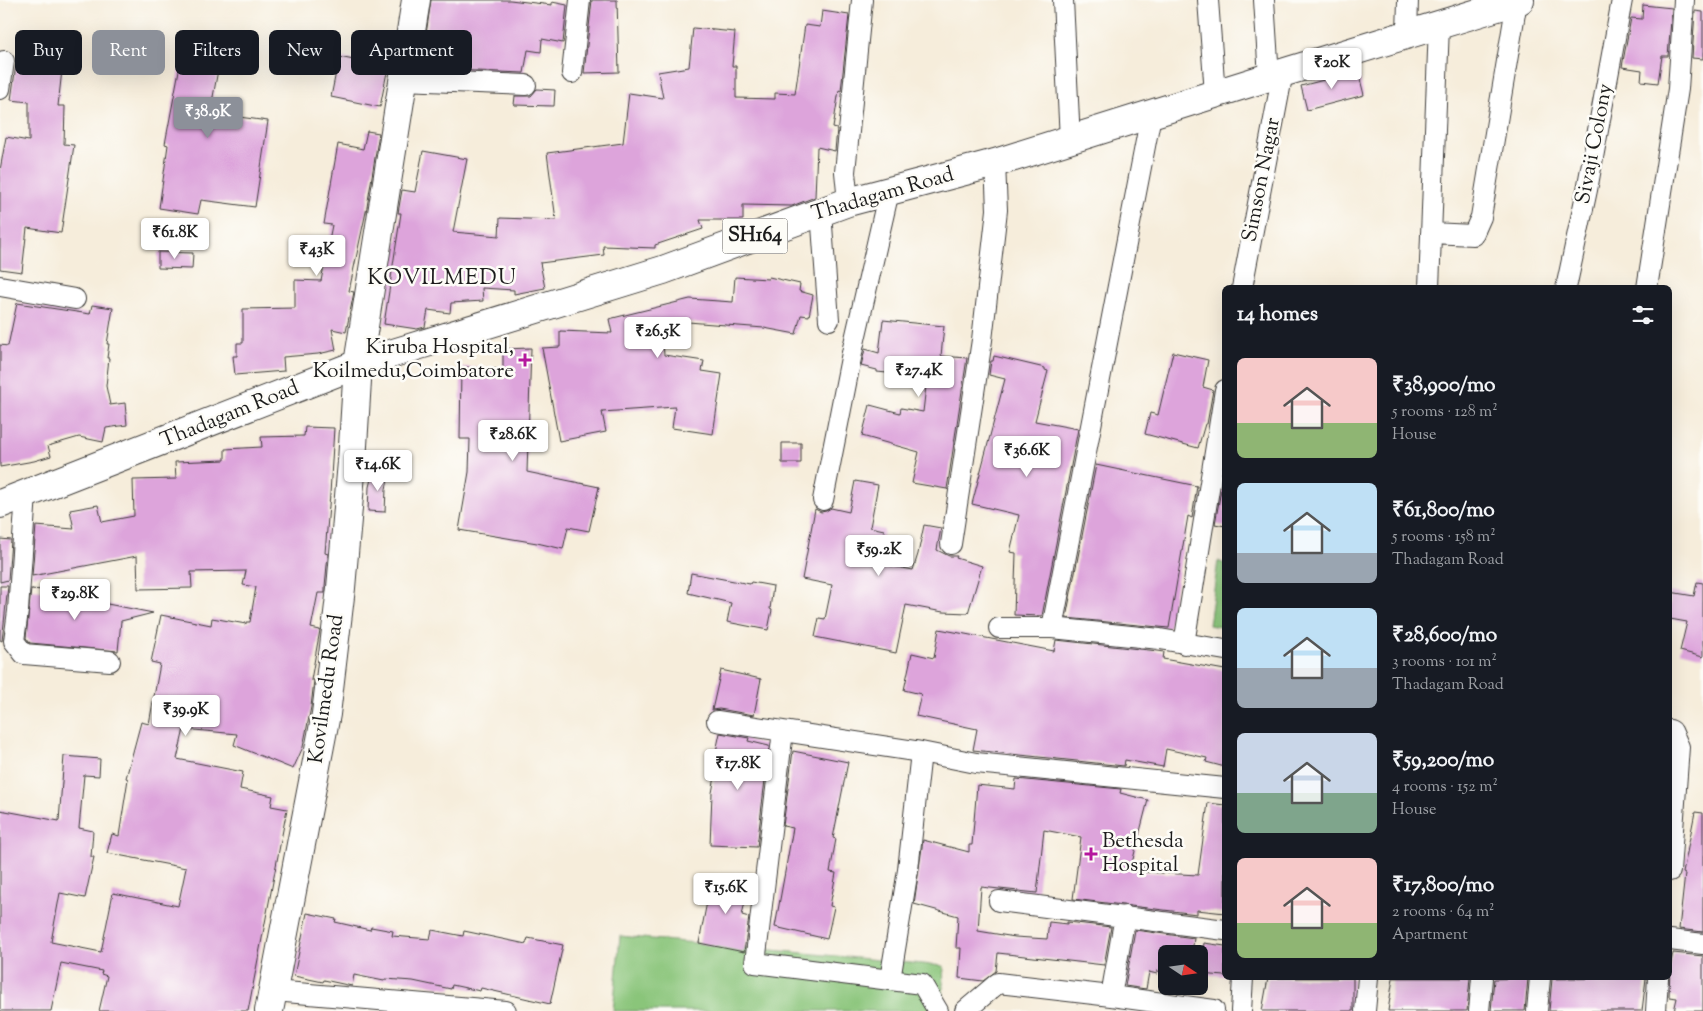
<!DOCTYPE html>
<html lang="en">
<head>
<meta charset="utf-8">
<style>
	:root { --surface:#171b24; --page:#242831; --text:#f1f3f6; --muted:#9ea1a6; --accent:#8c9099 }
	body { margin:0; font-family:"Sorts Mill Goudy",serif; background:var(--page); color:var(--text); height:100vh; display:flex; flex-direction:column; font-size:19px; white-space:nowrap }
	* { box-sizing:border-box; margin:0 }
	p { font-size:16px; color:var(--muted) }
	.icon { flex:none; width:28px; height:28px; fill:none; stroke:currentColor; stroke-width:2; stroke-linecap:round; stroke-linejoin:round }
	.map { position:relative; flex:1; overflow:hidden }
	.sheet { position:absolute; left:1222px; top:285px; width:450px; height:695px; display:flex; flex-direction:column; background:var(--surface); border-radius:8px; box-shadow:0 5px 20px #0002 }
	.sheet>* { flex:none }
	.hud { position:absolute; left:15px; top:30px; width:475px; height:45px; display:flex; gap:10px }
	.needle { width:32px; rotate:103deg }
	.buttons { position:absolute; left:1158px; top:945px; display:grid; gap:10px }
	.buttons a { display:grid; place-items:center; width:50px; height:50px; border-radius:8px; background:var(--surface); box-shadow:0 5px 20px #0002; font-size:25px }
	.price { position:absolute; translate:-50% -42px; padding:0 11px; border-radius:5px; background:#fff; color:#222; font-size:16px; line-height:32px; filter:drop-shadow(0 1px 2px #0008) }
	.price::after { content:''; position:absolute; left:50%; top:30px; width:15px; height:11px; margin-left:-8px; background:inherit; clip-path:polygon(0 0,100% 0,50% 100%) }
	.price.on { background:var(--accent); color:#fff }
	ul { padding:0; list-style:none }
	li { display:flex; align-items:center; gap:15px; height:125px; padding:0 15px }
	li span { display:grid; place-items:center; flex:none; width:140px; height:100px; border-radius:8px; color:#555 }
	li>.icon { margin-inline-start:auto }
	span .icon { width:60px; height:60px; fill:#fffc; stroke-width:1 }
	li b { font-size:21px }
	h2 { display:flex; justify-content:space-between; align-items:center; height:60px; padding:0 15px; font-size:21px }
	.pill { padding:0 18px; border-radius:8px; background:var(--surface); box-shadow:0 5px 20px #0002; font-size:18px; line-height:45px }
	.pill.on { background:var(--accent); color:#fff }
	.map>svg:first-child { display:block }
</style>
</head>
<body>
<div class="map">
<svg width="1703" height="1011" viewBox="0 0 1703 1011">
	<rect width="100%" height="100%" fill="#fdfcf7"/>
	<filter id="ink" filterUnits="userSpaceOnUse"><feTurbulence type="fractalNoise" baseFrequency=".02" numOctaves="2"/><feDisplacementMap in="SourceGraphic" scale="10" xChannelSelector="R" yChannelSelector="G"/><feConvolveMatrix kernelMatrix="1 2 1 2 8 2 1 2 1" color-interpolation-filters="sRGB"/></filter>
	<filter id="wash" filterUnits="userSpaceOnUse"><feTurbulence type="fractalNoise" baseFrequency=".0096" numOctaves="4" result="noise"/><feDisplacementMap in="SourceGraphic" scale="20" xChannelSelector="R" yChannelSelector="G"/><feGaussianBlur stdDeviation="1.12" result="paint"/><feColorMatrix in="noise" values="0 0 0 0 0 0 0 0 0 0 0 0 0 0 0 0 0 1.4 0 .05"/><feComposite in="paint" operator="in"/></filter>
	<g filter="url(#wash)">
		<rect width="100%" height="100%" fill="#f6eddb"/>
		<path fill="#8ac57a" stroke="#53704b" d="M1218 561 1225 564V628L1209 625Z
			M620 936 944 966 942 1011H613Z"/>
		<g id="blocks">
			<path fill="#dda4db" d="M431 0H510L552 5V2L567 5 563 43 542 39 541 52 528 50 524 73 428 69 430 48H424Z
				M592 0H617L619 72 584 73Z
				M1643 5 1672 8 1668 56H1662L1658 83 1641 81 1642 70 1622 67 1631 18 1642 19Z
				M822 11 849 15 841 91 839 90 833 128 837 129 835 151 817 147 815 197 792 206 743 205V220H700L703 229 655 245V248L603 246 604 255 540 263 545 288 514 294V290L482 288 483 301 451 303 450 313 428 310 425 327 417 329 384 324 401 213H398L402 190 415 192 423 151 467 159 453 232 499 236 500 218 556 220 547 153 623 143 629 93 663 98 658 72 689 67 693 28 735 32 732 66H736V98L775 99V93L795 94 805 25 820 27Z
				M1695 11 1703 12V59L1692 58Z
				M183 36 226 41 223 71 218 70 210 113 268 121 255 207 201 200 198 214 159 208 168 145 165 144 180 65Z
				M53 42 77 46 74 67 50 63Z
				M339 57 388 67 380 107 331 97Z
				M16 65 62 70 58 106H65L64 144 74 145 61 233 27 228 22 272 0 269V170L6 137 29 141V102L11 100Z
				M1358 71 1364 95 1307 110 1301 86Z
				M537 89 555 90 554 106 514 105 515 96H531Z
				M367 131 379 133 367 207 349 291 354 292 346 332 332 329 336 350 318 354 283 357 284 371 235 375 233 356H237V343H243V309L295 308V280L321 281 332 225 324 224 338 144 363 149Z
				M158 252 193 253 192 269 158 268Z
				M735 277 768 279 769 277 800 284 799 291 813 295 809 316 801 315 796 334 764 328 688 322 662 329 664 355 704 361 702 371 722 374 713 434 672 428 675 407 602 412 606 432 559 441 542 348 560 347V331L612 333 609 319 690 299 733 302Z
				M17 303 90 314 92 305 113 308 107 344H109L107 358H109L106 386 110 405 125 403 127 425 106 428 103 442 79 437 48 446 51 456 34 461 0 467V345L8 346Z
				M883 320 944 326 941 356 967 358 947 489 912 483 919 452 862 436 870 405 900 413 901 408 923 412 927 377 877 372V370L861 366 865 349 879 353Z
				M531 348 527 472 599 487 589 531 568 527 563 549 537 543 459 530 469 472 470 439H460L461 367 503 369V349Z
				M1173 352 1208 360 1203 387 1213 390 1207 424H1205L1198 448 1145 434 1150 413 1158 415Z
				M994 356 1045 368V370L1048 371 1035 421 1078 429 1042 616 1014 615 1016 553 1010 552 1019 515 972 504 1005 379 989 375 991 361H993Z
				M305 427 334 428 330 494 325 553 328 554 325 586V593H318L311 628 320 630 311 680H314L311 707 303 747 293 769 234 745 237 734 184 729 177 759 243 772 240 789 273 796 271 806 287 809 248 1011H99L107 976 101 974 102 971 61 963 51 1011H0V810L59 821 64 756 100 759 99 776 84 775 79 828 93 831 91 857H94L85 898 60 893 51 942 101 952 113 893 178 906 186 868 107 853 112 834 119 836 128 779 126 778 141 722 149 724 160 664 151 662 161 615 211 625 212 618 246 624V622H250L256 587 243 585 246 571 191 572 192 588 138 589 137 556 32 576 36 526 74 529 70 510 98 505 102 522 134 516 133 480 176 479 175 462 225 460V449L262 447 261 437 304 436Z
				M782 443H801V463H782Z
				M1096 465 1197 486 1192 518 1188 516 1169 628 1066 618Z
				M373 471 389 475 386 489 385 512 368 511 369 487Z
				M855 481 878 485 870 527 884 530 877 563 913 570 918 554 924 525 941 528 937 550 949 556H957L956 558 982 566 968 613 943 612 906 605 896 653 815 637 819 618 825 619 832 585 802 579 815 509 821 512 826 511 831 508 849 512Z
				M1221 490 1225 491V526L1215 524Z
				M0 539 11 540 8 580 0 582Z
				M691 573 750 584 751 582 773 586 770 609 772 610 768 630 727 622 731 603 688 593Z
				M1697 582 1703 583V657L1680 651 1687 622 1670 619V592L1694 596Z
				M0 586H8L2 641 0 640Z
				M31 589 78 593 77 598 153 613 121 621 118 651 30 643 26 638Z
				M939 629 1054 651 1056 640 1158 651 1164 652 1163 659 1225 670V767L1206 762 1207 758 1166 749 1163 767 1125 760 1124 766 973 750 977 729 916 716 921 694 904 690 912 653 934 658Z
				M721 670 761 679 754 715 719 709 712 710Z
				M720 733 749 738 748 741 769 746 757 847 710 845 712 793 716 771 712 770Z
				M793 751 848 762 833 838 836 839 830 872 836 873 830 906 834 907 827 939 775 927 793 828 783 826Z
				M1016 779 1121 789 1120 793 1148 800 1132 863 1144 864 1143 872 1198 875 1208 803 1225 805V913L1197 910V914L1073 899 1081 837 1044 830 1037 893 981 887 978 931 1015 937 1047 939 1049 922 1067 924V922L1111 927 1104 965 998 953 996 971 983 981 959 978 961 948H956L958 916 914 904 923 840 969 852V845H972L977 785 1015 789Z
				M1695 812 1703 813V932L1679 929 1685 874 1683 873Z
				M712 876 749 883 742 915 749 917 744 952 699 943Z
				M307 913 336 919 335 922 370 930 371 927 393 931 392 936 430 939 432 930 463 936 464 931 526 944 528 938 563 945 550 1004 481 988 480 991 452 985 451 989 413 981 385 979 384 981 354 975 352 986 324 980 323 982 294 976Z
				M1135 930 1194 938 1192 954H1166V972L1157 971V974L1149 972 1146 989 1125 986Z
				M1204 943 1225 946V976L1200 974Z
				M1673 953 1703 956V1011H1674L1677 998 1669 997 1670 968Z
				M1268 978H1353V1011H1262Z
				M1393 978H1470L1467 1011H1388Z
				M1494 979 1528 978 1525 1011H1491Z
				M1552 979 1646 978 1642 1011H1549Z"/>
		</g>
	</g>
	<g filter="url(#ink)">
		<use href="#blocks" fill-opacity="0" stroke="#3d3b39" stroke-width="1"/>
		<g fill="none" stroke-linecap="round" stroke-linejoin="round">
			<defs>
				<path id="street" d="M1063 0 1070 140
					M1208 0 1215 94
					M1264 0 1269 77
					M1407 34 1408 0
					M572 73 580 0
					M402 80 526 85
					M0 89 4 61
					M848 202 845 172 862 0
					M821 212 829 320
					M1431 233 1473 235 1481 217 1517 1
					M0 286 75 299
					M1242 288 1283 72
					M1429 288 1439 25
					M1566 288 1587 190 1622 0
					M1647 288 1678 89 1684 0
					M26 494 18 611 14 641 24 654 110 661
					M823 500 853 348 889 191
					M951 544 982 340 997 210 995 163
					M999 628H1052L1160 639 1225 650
					M1052 628 1151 115
					M1184 644 1225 390
					M717 721 921 752 976 763 1225 788
					M1670 730 1672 731 1679 747 1670 871
					M783 731 755 963 922 984 938 1011
					M999 901 1225 930
					M1670 940 1703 944
					M890 980 908 870 921 752
					M274 991 506 1011
					M1111 996 1125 916
					M965 1011 998 983 1111 996 1214 1010
					M1241 1011 1243 978
					M1365 1011 1368 978
					M1479 1011 1482 978
					M1537 1011 1540 978
					M1656 1011 1658 978"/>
				<path id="secondary" d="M269 1011 326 714 341 588 352 462 358 364 416 0"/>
				<path id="primary" d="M0 504 358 364 663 270 848 202 995 163 1269 77 1520 0"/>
			</defs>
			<use href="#street" stroke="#3d3b39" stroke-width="22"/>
			<use href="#secondary" stroke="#3d3b39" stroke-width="30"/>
			<use href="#primary" stroke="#3d3b39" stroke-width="30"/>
			<use href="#street" stroke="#fff" stroke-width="20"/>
			<use href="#secondary" stroke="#fff" stroke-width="28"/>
			<use href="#primary" stroke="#fff" stroke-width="28"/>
		</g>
	</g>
	<g fill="#b5179e" stroke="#fdfcf7" stroke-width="2">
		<path d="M522.5 352.5h5v5h5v5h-5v5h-5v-5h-5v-5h5z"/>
		<path d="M1088.5 846.5h5v5h5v5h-5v5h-5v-5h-5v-5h5z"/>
	</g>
	<g text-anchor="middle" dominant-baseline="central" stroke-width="5" stroke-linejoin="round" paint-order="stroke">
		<rect fill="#fdfcf7" stroke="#605f5e" stroke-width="1" x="722.5" y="218.5" width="65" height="35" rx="4"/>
		<g font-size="20" font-weight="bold" fill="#1c1c1c">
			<text x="755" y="236">SH164</text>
		</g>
		<g font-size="21" fill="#1c1c1c" stroke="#fdfcf7">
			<text transform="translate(1595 144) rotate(-79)">Sivaji Colony</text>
			<text transform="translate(1262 180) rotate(-79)">Simson Nagar</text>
			<text transform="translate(883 195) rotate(-16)">Thadagam Road</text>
			<text transform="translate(230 415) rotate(-22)">Thadagam Road</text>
			<text transform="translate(327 689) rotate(-82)">Kovilmedu Road</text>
		</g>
		<g font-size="21" fill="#1c1c1c" stroke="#fdfcf7" text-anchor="end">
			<text x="514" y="348">Kiruba Hospital,<tspan x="514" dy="24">Koilmedu,Coimbatore</tspan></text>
			<text x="1102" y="842" text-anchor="start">Bethesda<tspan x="1102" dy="24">Hospital</tspan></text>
		</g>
		<g font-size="22" letter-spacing="1" fill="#1c1c1c" stroke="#fdfcf7">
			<text x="442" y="279">KOVILMEDU</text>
		</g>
	</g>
</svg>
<div class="buttons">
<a><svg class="needle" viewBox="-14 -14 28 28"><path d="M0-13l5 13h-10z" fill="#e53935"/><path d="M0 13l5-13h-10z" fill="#9ea1a6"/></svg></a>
</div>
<b class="price" style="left:1332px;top:90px">₹20K</b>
<b class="price on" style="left:208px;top:139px">₹38.9K</b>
<b class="price" style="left:175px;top:260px">₹61.8K</b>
<b class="price" style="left:317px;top:277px">₹43K</b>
<b class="price" style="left:658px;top:359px">₹26.5K</b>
<b class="price" style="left:919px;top:398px">₹27.4K</b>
<b class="price" style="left:513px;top:462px">₹28.6K</b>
<b class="price" style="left:1027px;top:478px">₹36.6K</b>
<b class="price" style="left:378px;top:492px">₹14.6K</b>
<b class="price" style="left:879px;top:577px">₹59.2K</b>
<b class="price" style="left:75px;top:621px">₹29.8K</b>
<b class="price" style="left:186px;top:737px">₹39.9K</b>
<b class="price" style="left:738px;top:791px">₹17.8K</b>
<b class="price" style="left:726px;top:915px">₹15.6K</b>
<div class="hud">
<a class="pill">Buy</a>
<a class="pill on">Rent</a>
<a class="pill">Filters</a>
<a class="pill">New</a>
<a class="pill">Apartment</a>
</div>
<section class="sheet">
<h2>14 homes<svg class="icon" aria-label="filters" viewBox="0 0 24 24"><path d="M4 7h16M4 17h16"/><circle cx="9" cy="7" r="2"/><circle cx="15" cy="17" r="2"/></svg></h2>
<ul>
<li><span style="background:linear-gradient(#f6c9c9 65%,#8fb573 0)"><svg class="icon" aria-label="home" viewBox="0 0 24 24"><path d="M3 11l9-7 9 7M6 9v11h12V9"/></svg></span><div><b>₹38,900/mo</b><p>5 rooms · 128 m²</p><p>House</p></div></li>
<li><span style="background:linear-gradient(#bfe0f5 70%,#9aa5b1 0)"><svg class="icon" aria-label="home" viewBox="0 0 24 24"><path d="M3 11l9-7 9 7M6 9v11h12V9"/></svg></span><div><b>₹61,800/mo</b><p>5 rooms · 158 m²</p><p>Thadagam Road</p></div></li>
<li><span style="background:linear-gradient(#bfe0f5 60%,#9aa5b1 0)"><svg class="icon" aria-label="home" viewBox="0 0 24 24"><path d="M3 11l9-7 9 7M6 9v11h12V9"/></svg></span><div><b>₹28,600/mo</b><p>3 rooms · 101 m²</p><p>Thadagam Road</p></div></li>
<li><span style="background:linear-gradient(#c9d6e8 60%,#7fa58c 0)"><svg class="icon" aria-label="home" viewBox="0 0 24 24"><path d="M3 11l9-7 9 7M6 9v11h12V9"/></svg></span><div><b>₹59,200/mo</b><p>4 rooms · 152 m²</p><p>House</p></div></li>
<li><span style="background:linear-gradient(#f6c9c9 65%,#8fb573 0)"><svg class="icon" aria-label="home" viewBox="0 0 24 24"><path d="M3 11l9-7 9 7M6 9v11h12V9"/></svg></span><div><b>₹17,800/mo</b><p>2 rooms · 64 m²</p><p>Apartment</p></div></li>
</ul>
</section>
</div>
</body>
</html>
